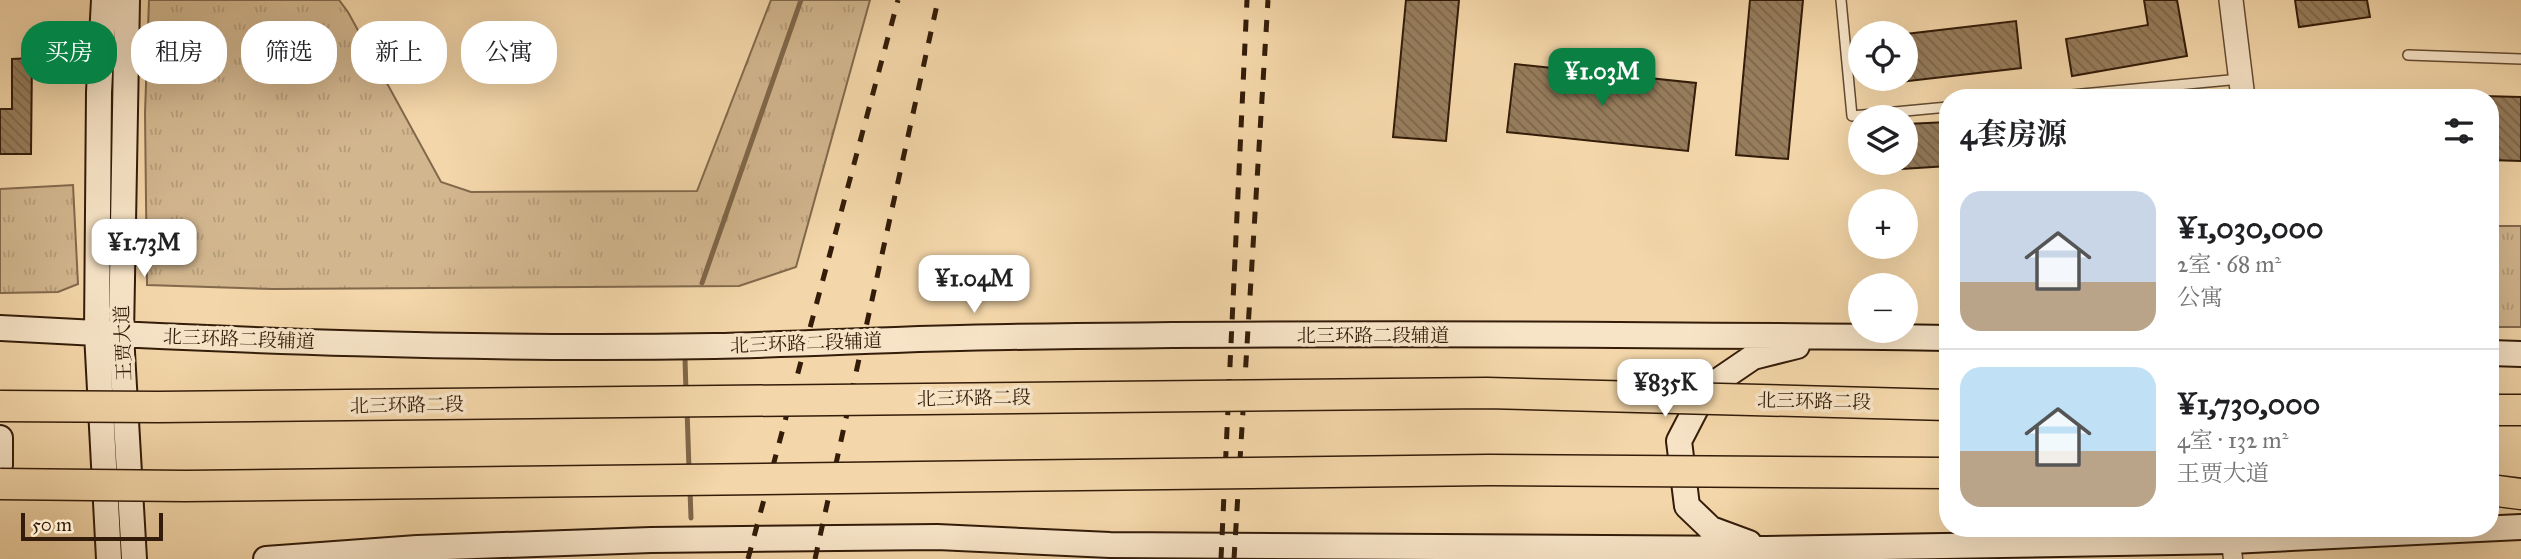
<!DOCTYPE html>
<html lang="zh">
<head>
<meta charset="utf-8">
<style>
	:root { --surface:#fff; --page:#f6f6f6; --text:#202124; --muted:#757577; --line:#e0e0e0; --accent:#0b8043 }
	body { margin:0; font-family:"IM FELL Great Primer","Noto Serif SC",serif; background:var(--page); color:var(--text); height:100vh; display:flex; flex-direction:column; font-size:26px; white-space:nowrap }
	* { box-sizing:border-box; margin:0 }
	p { font-size:23px; color:var(--muted) }
	.icon { flex:none; width:38px; height:38px; fill:none; stroke:currentColor; stroke-width:2; stroke-linecap:round; stroke-linejoin:round }
	.map { position:relative; flex:1; overflow:hidden }
	.sheet { position:absolute; left:1939px; top:89px; width:560px; height:448px; display:flex; flex-direction:column; background:var(--surface); border-radius:28px; box-shadow:0 7px 28px #0002 }
	.sheet>* { flex:none }
	.banner { position:absolute; left:21px; top:21px; width:665px; height:63px; display:flex; gap:14px }
	.tools { position:absolute; left:1848px; top:21px; display:grid; gap:14px }
	.tools a { display:grid; place-items:center; width:70px; height:70px; border-radius:50%; background:var(--surface); box-shadow:0 7px 28px #0002; font-size:35px }
	.scale { position:absolute; left:21px; bottom:18px; width:142px; box-sizing:border-box; padding-left:7px; border:4px solid #331c09; border-top:0; font-size:19px; line-height:24px; white-space:nowrap; color:#331c09; -webkit-text-stroke:5px #f7e4c7; paint-order:stroke }
	.price { position:absolute; translate:-50% -60px; padding:0 16px; border-radius:14px; background:#fff; color:#222; font-size:23px; line-height:46px; filter:drop-shadow(0 2px 4px #0008) }
	.price::after { content:''; position:absolute; left:50%; top:42px; width:21px; height:16px; margin-left:-10px; background:inherit; clip-path:polygon(0 0,100% 0,50% 100%) }
	.price.selected { background:var(--accent); color:#fff }
	ul { padding:0; list-style:none }
	li { display:flex; align-items:center; gap:21px; height:175px; padding:0 21px }
	li+li { border-top:2px solid var(--line) }
	li span { display:grid; place-items:center; flex:none; width:196px; height:140px; border-radius:21px; color:#555 }
	li>.icon { margin-inline-start:auto }
	span .icon { width:84px; height:84px; fill:#fffc; stroke-width:1 }
	li b { font-size:30px }
	h2 { display:flex; justify-content:space-between; align-items:center; height:84px; padding:0 21px; font-size:30px }
	.pill { padding:0 24px; border-radius:28px; background:var(--surface); box-shadow:0 7px 28px #0002; font-size:24px; line-height:63px }
	.pill.selected { background:var(--accent); color:#fff }
	.map>svg:first-child { display:block }
</style>
</head>
<body>
<div class="map">
<svg width="2521" height="559" viewBox="0 0 2521 559">
	<defs>
		<pattern id="grass-tufts" width="24" height="20" patternUnits="userSpaceOnUse" patternTransform="scale(1.75)"><rect width="24" height="20" fill="#d2b68e"/><path d="M3 7l-1-3M5 7V3M7 7l1-3M15 17l-1-3M17 17v-4M19 17l1-3" fill="none" stroke="#b59c79"/></pattern>
		<pattern id="building-back-hatch" width="6" height="6" patternUnits="userSpaceOnUse" patternTransform="scale(1.75)"><rect width="6" height="6" fill="#977d5c"/><path d="M-1 5l2 2M0 0l6 6M5-1l2 2" fill="none" stroke="#7c664a"/></pattern>
	</defs>
	<rect width="100%" height="100%" fill="#f3d6a9"/>
	<filter id="stains"><feTurbulence type="fractalNoise" baseFrequency=".00286" numOctaves="4"/><feColorMatrix values="0 0 0 0 .2 0 0 0 0 .09 0 0 0 0 .02 0 0 0 .5 -.17"/></filter>
	<radialGradient id="worn" r=".72"><stop offset=".6" stop-color="#630" stop-opacity="0"/><stop offset="1" stop-color="#630" stop-opacity=".3"/></radialGradient>
	<path fill="url(#grass-tufts)" stroke="#82694c" stroke-width="2" d="M149 0H339L348 12 441 182 471 192 697 191 771 0H870L796 267 739 286 273 289 147 285 145 113Z
		M73 185 78 284 58 292 0 293V189Z
		M2490 226H2521V327H2490Z"/>
	<g fill="none" stroke-linecap="round" stroke-linejoin="round">
		<path stroke="#7f6649" stroke-width="5" d="M702 283 801 0
			M685 359 686 392
			M687 409 689 469
			M690 490 691 518"/>
	</g>
	<path fill="url(#building-back-hatch)" stroke="#331c09" stroke-width="2" d="M1406 0H1459L1446 141 1393 137Z
		M1750 0H1803L1788 159 1736 155Z
		M2144 0H2177L2187 56 2072 76 2066 39 2148 25Z
		M2295 0H2367L2370 17 2299 27Z
		M2016 21 2021 68 1874 85 1873 79H1906V34Z
		M32 58 31 154H0V109H12V59Z
		M1515 64 1696 83 1688 151 1507 132Z
		M2330 92 2521 97V161L2490 160V98H2330Z
		M1948 122V166L1886 170V163H1906V124Z"/>
	<g fill="none" stroke-linecap="round" stroke-linejoin="round">
		<defs>
			<path id="service" d="M1841 0 1852 116 1948 107
				M2408 55 2521 59
				M2040 98 2240 79"/>
			<path id="minor" d="M2231 541 2233 559"/>
			<path id="tertiary" d="M2231 0 2243 98"/>
			<path id="secondary" d="M104 0 99 92 97 333 109 559
				M127 0 121 335 134 559
				M0 328C238 341 476 350 714 346 812 344 910 338 1008 337 1321 332 1635 334 1948 338
				M2490 353 2521 354
				M0 438V465
				M1749 543 1711 529 1687 506 1679 441 1706 389 1753 357 1797 346
				M266 559 417 548 651 540 937 537 1110 545 1766 549 2231 541 2521 527"/>
			<path id="trunk" d="M2490 410H2521
				M2490 490 2521 494"/>
		</defs>
		<use href="#service" stroke="#634a31" stroke-width="12"/>
		<use href="#minor" stroke="#634a31" stroke-width="21"/>
		<use href="#tertiary" stroke="#634a31" stroke-width="26"/>
		<use href="#secondary" stroke="#331c09" stroke-width="28"/>
		<use href="#trunk" stroke="#331c09" stroke-width="33"/>
		<use href="#service" stroke="#f7e4c7" stroke-width="9"/>
		<use href="#minor" stroke="#f7e4c7" stroke-width="18"/>
		<use href="#tertiary" stroke="#f7e4c7" stroke-width="23"/>
		<use href="#secondary" stroke="#f7e4c7" stroke-width="24"/>
		<use href="#trunk" stroke="#f3d6a9" stroke-width="30"/>
		<path stroke="#331c09" stroke-width="5" stroke-dasharray="12 12" stroke-linecap="butt" d="M748 559 898 0
			M815 559 938 0
			M1221 559 1247 0
			M1234 559 1268 0"/>
		<defs>
			<path id="trunk-bridge" d="M0 406 159 407 1487 393 1948 405
				M0 484 185 486 1489 470 1948 473"/>
		</defs>
		<use href="#trunk-bridge" stroke="#331c09" stroke-width="33" stroke-linecap="butt"/>
		<use href="#trunk-bridge" stroke="#f3d6a9" stroke-width="30"/>
	</g>
	<g text-anchor="middle" dominant-baseline="central" stroke-width="7" stroke-linejoin="round" paint-order="stroke">
		<g font-size="19" fill="#331c09" stroke="#f7e4c7">
			<text x="1373" y="335">北三环路二段辅道</text>
			<text transform="translate(239 339) rotate(2)">北三环路二段辅道</text>
			<text transform="translate(123 343) rotate(-92)">王贾大道</text>
			<text transform="translate(806 343) rotate(-2)">北三环路二段辅道</text>
			<text transform="translate(974 398) rotate(-1)">北三环路二段</text>
			<text transform="translate(1814 401) rotate(1)">北三环路二段</text>
			<text transform="translate(407 405) rotate(-1)">北三环路二段</text>
		</g>
	</g>
	<rect width="100%" height="100%" filter="url(#stains)"/>
	<rect width="100%" height="100%" fill="url(#worn)"/>
</svg>
<div class="tools">
<a><svg class="icon" aria-label="locate" viewBox="0 0 24 24"><circle cx="12" cy="12" r="6"/><path d="M12 2v4M12 18v4M2 12h4M18 12h4"/></svg></a>
<a><svg class="icon" aria-label="layers" viewBox="0 0 24 24"><path d="M12 4l9 5-9 5-9-5zM3 14l9 5 9-5"/></svg></a>
<a>+</a>
<a>−</a>
</div>
<div class="scale">50 m</div>
<b class="price selected" style="left:1602px;top:108px">¥1.03M</b>
<b class="price" style="left:144px;top:279px">¥1.73M</b>
<b class="price" style="left:974px;top:315px">¥1.04M</b>
<b class="price" style="left:1665px;top:419px">¥835K</b>
<div class="banner">
<a class="pill selected">买房</a>
<a class="pill">租房</a>
<a class="pill">筛选</a>
<a class="pill">新上</a>
<a class="pill">公寓</a>
</div>
<section class="sheet">
<h2>4套房源<svg class="icon" aria-label="filters" viewBox="0 0 24 24"><path d="M4 7h16M4 17h16"/><circle cx="9" cy="7" r="2"/><circle cx="15" cy="17" r="2"/></svg></h2>
<ul>
<li><span style="background:linear-gradient(#c9d6e8 65%,#b9a48a 0)"><svg class="icon" aria-label="home" viewBox="0 0 24 24"><path d="M3 11l9-7 9 7M6 9v11h12V9"/></svg></span><div><b>¥1,030,000</b><p>2室 · 68 m²</p><p>公寓</p></div></li>
<li><span style="background:linear-gradient(#bfe0f5 60%,#b9a48a 0)"><svg class="icon" aria-label="home" viewBox="0 0 24 24"><path d="M3 11l9-7 9 7M6 9v11h12V9"/></svg></span><div><b>¥1,730,000</b><p>4室 · 132 m²</p><p>王贾大道</p></div></li>
</ul>
</section>
</div>
</body>
</html>
